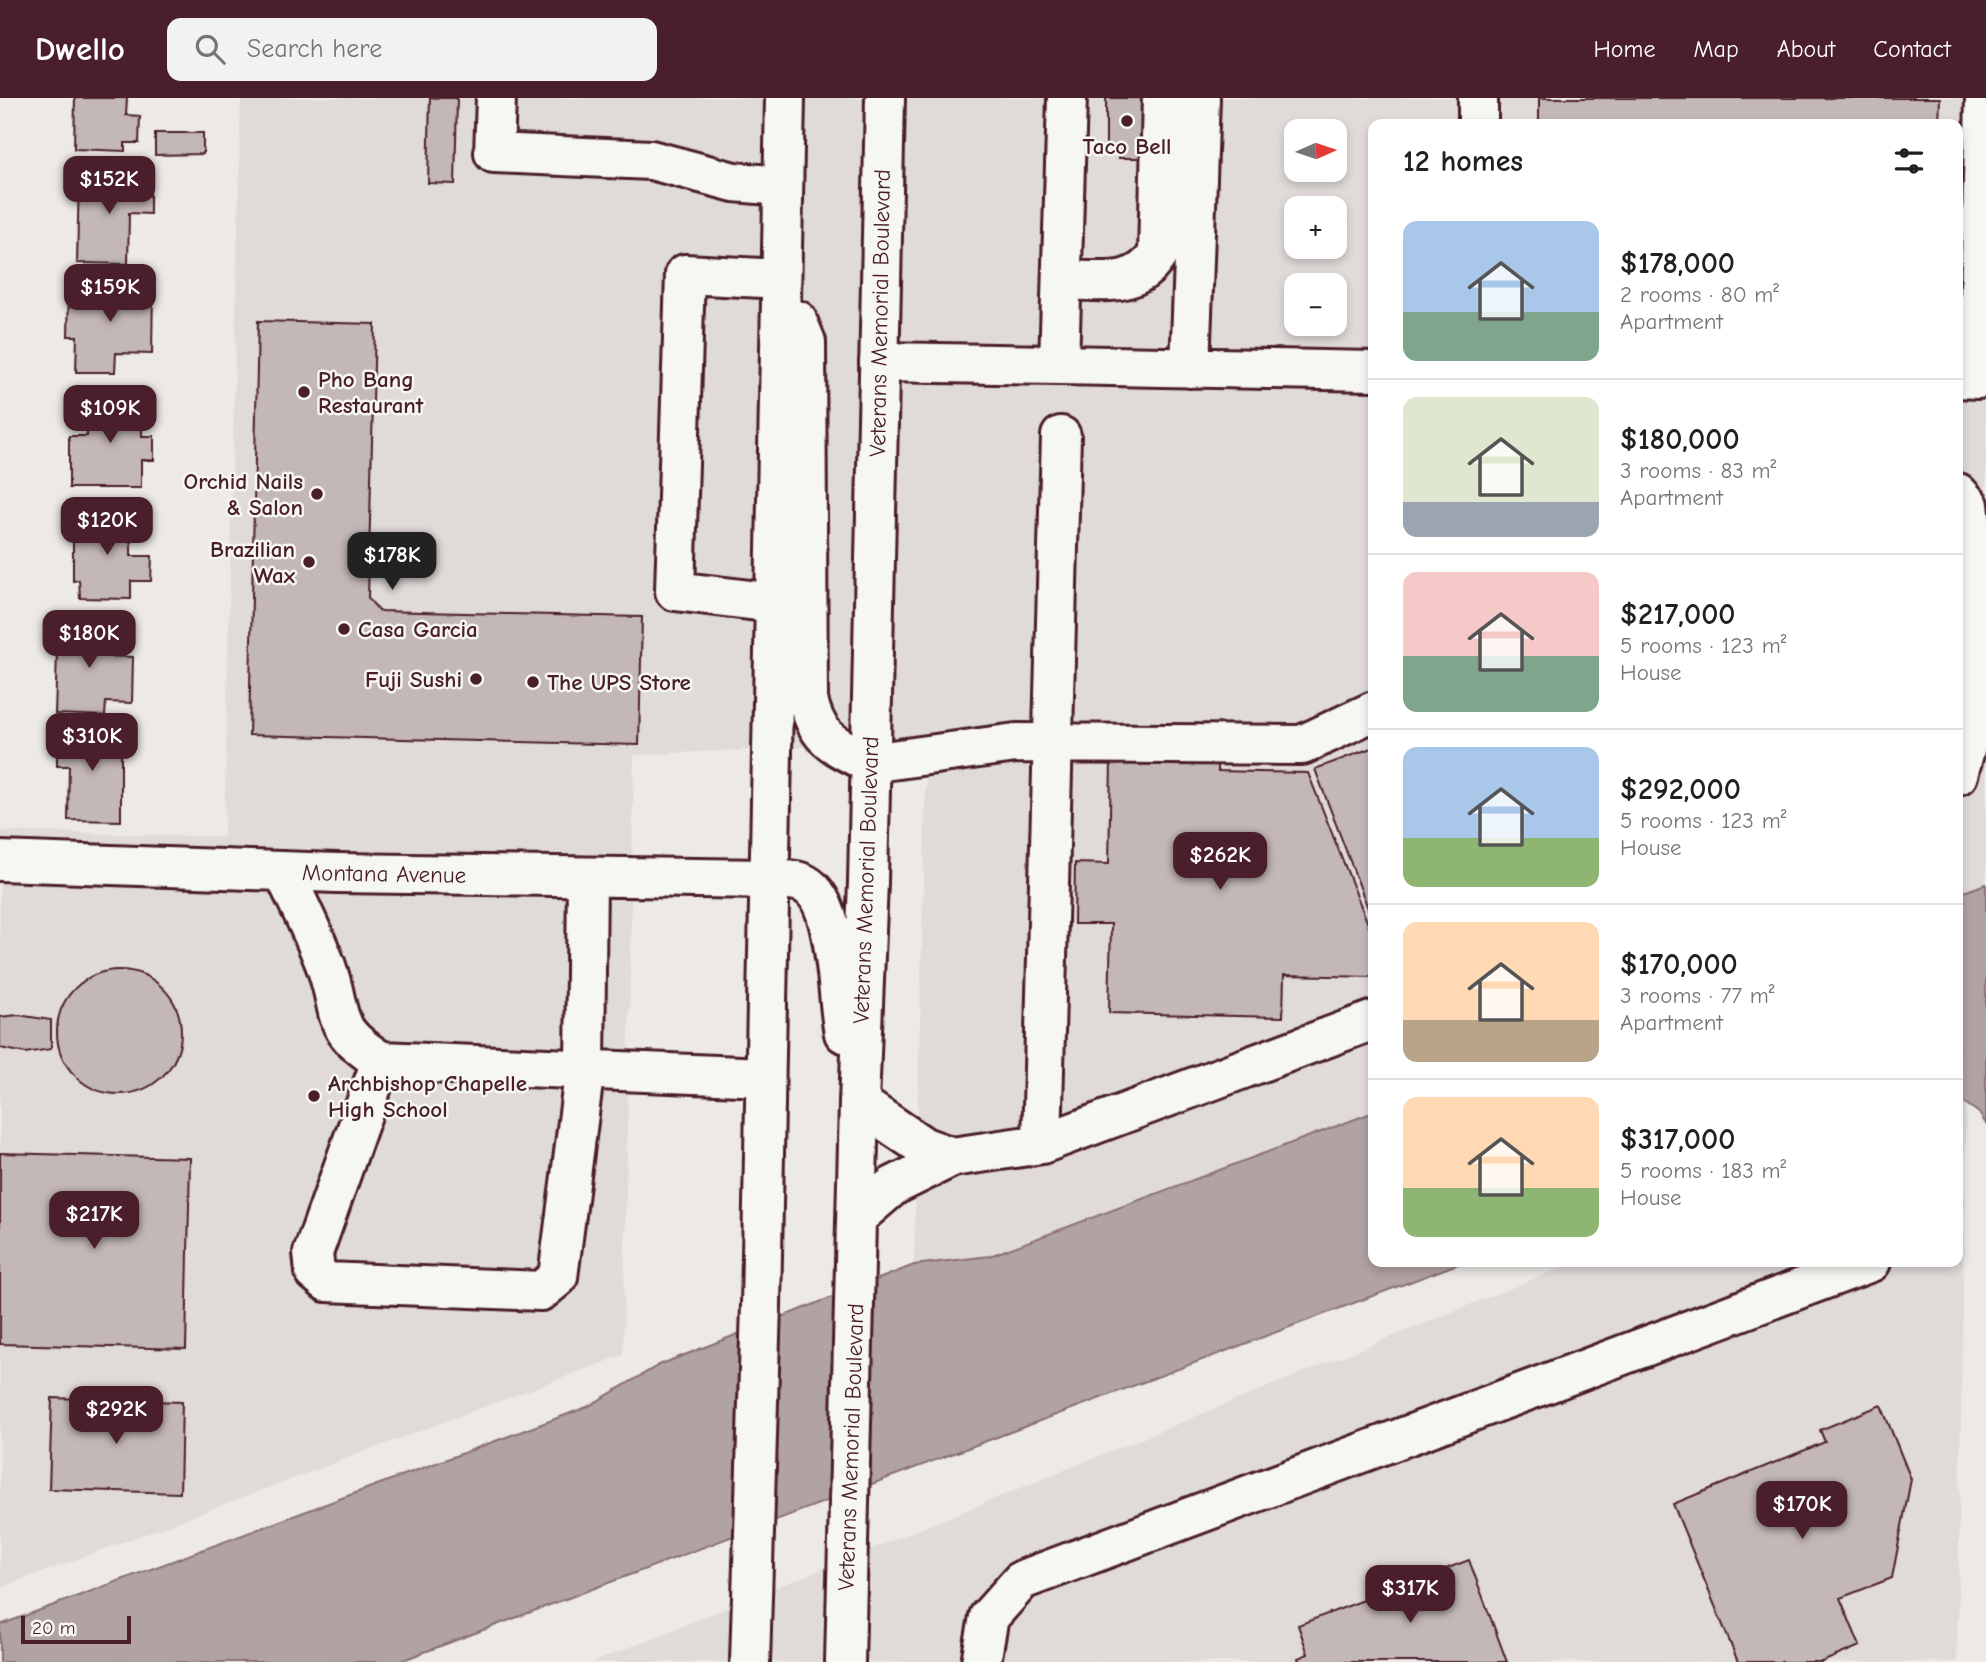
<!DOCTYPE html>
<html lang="en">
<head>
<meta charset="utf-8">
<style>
	:root { --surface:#fff; --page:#f2f2f2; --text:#202124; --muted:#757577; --line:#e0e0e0; --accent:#4a1f2b }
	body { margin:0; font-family:"Comic Neue",sans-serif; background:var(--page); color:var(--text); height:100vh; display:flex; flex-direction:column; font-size:26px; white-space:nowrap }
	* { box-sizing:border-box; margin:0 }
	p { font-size:23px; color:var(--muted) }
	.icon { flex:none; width:38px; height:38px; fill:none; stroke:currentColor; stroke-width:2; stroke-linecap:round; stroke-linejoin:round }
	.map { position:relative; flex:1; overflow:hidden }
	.side { position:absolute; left:1368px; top:21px; width:595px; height:1148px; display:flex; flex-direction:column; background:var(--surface); border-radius:14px; box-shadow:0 4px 10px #0003 }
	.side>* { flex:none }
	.needle { width:46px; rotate:87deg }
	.tools { position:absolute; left:1284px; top:21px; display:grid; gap:14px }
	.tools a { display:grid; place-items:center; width:63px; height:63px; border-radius:14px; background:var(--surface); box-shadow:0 4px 10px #0003; font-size:35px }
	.scale { position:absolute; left:21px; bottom:18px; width:110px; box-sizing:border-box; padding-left:7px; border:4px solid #4a1f2b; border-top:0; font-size:19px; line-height:24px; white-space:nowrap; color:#4a1f2b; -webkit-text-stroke:5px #f6f6f2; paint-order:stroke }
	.price { position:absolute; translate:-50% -60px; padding:0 16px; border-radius:14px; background:var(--accent); color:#fff; font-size:23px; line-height:46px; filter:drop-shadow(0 2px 4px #0008) }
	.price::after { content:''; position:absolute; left:50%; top:42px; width:21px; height:16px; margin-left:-10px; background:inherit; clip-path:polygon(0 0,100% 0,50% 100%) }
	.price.current { background:#222; color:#fff }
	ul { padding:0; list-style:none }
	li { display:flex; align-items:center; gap:21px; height:175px; padding:0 35px }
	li+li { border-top:2px solid var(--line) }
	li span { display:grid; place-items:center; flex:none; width:196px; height:140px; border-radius:14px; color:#555 }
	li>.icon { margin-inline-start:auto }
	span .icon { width:84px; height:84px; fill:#fffc; stroke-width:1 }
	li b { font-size:30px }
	h2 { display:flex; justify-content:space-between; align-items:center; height:84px; padding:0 35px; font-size:30px }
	header { display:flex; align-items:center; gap:42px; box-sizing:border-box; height:98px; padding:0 35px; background:var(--accent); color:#fff }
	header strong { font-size:33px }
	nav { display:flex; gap:38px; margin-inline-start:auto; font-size:24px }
	.search { width:490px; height:63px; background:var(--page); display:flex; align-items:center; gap:18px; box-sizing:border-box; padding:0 24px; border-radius:14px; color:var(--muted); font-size:26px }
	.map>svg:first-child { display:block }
</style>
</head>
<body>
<header>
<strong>Dwello</strong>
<div class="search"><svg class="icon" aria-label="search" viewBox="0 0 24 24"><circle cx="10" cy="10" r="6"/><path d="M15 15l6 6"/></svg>Search here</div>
<nav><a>Home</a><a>Map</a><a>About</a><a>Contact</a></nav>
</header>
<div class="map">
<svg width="1986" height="1564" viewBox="0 0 1986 1564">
	<rect width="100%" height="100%" fill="#ece9e6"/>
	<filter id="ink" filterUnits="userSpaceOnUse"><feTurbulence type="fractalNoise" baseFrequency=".0143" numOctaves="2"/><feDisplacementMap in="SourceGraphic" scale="14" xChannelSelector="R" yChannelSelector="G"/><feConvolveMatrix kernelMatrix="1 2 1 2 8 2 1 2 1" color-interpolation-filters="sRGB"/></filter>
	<g filter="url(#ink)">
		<path fill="#e0dad8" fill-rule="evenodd" d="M241 0H1986V786L1958 796V26H1374V1014L990 1158 914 1167 927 643 634 657 623 1257 0 1490V733L224 739ZM1297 33H1335V72H1297ZM1297 110H1335V149H1297ZM1297 187H1335V226H1297Z
			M1966 1005 1957 1564H594L1575 1164H1958V1008Z"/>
		<path fill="#b1a2a3" stroke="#886e73" stroke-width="2" d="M1986 786V1026L1979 1015 1958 1000V796Z
			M1374 1014V1164H1463L398 1564H0V1527L587 1309 659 1267 914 1167 990 1158Z"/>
		<path fill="#c4b7b7" stroke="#4a1f2b" stroke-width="2" d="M75 0H127L126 17 140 18 139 45H125V53L74 51Z
			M430 0H457L455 86 428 85Z
			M1106 0H1149L1144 60H1119V48H1106Z
			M1539 0H1940L1939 26H1539Z
			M155 35H203V56L155 57Z
			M79 77 150 78V116L129 115 128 166 77 165Z
			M69 187 153 189 152 256 116 255 115 274H76L77 238H68Z
			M258 223 375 226 368 500 379 513 642 519 639 647 249 637Z
			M87 297H142V338H154V362H141V390H69V338H87Z
			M80 413 131 414V458H152L151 483H131V501L80 500 79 482 73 483V441H80Z
			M58 522 107 523 106 558 133 559 132 605 106 604 105 618 55 616Z
			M57 631H121V723L68 722 69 668H57Z
			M1374 649V826L1315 671Z
			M1111 665 1218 667V673L1308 675 1374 841V879L1284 877 1283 919 1109 915 1111 826H1074L1075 765 1109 766Z
			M57 934a62 62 0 1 1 124 0a62 62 0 1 1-124 0Z
			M18 917 51 922V951L25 955 0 950V919Z
			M0 1055 190 1060 186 1251 0 1246Z
			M52 1300 182 1304 180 1395 49 1391Z
			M1881 1307 1911 1381 1892 1480 1840 1500 1860 1548 1822 1564H1738L1673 1406 1825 1344 1820 1332Z
			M1469 1462 1507 1564H1299L1298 1560 1308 1556 1298 1527Z"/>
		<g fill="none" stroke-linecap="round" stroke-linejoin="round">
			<defs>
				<path id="minor" d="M496 0 494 55 651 62 734 84 783 88
					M1067 0 1059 267 1374 273
					M1478 0V26
					M1062 182C1099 182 1136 192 1158 156L1162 0
					M879 264 1059 267
					M1190 270 1200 0
					M1958 280 1978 281 1985 0
					M1958 395 1969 407 1973 443 1969 637 1958 677
					M774 505 675 493 685 176 781 181
					M869 665 1016 645 1302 647 1374 613
					M0 763 337 775 768 781
					M283 773C298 804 314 836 326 868 344 919 328 929 381 963L765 979
					M381 963 313 1155 315 1174 327 1184 541 1193 558 1179 585 969 587 779
					M1042 1046 1061 338
					M952 1059 1042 1046 1374 922
					M857 1119 893 1088 952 1059 924 1049 859 1005
					M981 1564 989 1519 1022 1482 1871 1164"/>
				<path id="major" d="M797 222 806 244 808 602C818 643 834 646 869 665
					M768 781C778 782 791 781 800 784 840 796 836 900 844 935
					M750 1564 761 1207 785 0
					M845 1564 859 1005 868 784 885 0"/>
			</defs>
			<use href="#minor" stroke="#4a1f2b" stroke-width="44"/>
			<use href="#major" stroke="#4a1f2b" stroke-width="44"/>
			<use href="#minor" stroke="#f6f6f2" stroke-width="38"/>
			<use href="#major" stroke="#f6f6f2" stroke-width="38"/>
		</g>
	</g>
	<g fill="#4a1f2b" stroke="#f6f6f2" stroke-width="2.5">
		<circle cx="1127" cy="23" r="7"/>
		<circle cx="304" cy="294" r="7"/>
		<circle cx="317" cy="396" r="7"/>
		<circle cx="309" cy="464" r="7"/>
		<circle cx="344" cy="531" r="7"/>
		<circle cx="476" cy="581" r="7"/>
		<circle cx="533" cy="584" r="7"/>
		<circle cx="314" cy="998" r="7"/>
	</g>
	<g text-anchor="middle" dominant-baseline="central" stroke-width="5" stroke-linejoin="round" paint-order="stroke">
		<g font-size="23" font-weight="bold" fill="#4a1f2b" stroke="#f6f6f2" text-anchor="start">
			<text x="1127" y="48" text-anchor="middle">Taco Bell</text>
			<text x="318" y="281">Pho Bang<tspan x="318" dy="26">Restaurant</tspan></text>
			<text x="303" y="383" text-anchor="end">Orchid Nails<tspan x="303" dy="26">&amp; Salon</tspan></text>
			<text x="295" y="451" text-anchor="end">Brazilian<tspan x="295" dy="26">Wax</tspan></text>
			<text x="358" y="531">Casa Garcia</text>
			<text x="462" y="581" text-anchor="end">Fuji Sushi</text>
			<text x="547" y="584">The UPS Store</text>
			<text x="328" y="985">Archbishop Chapelle<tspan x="328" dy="26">High School</tspan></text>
		</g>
		<g font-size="23" fill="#4a1f2b" stroke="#f6f6f2">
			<text transform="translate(880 215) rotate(-89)">Veterans Memorial Boulevard</text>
			<text transform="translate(384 776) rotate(1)">Montana Avenue</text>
			<text transform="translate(866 782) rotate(-88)">Veterans Memorial Boulevard</text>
			<text transform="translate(851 1349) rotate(-88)">Veterans Memorial Boulevard</text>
		</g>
	</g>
</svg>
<div class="tools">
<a><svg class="needle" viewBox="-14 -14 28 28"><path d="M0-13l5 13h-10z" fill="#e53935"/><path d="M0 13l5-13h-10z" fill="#757577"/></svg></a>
<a>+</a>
<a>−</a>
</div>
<div class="scale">20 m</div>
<b class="price" style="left:109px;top:118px">$152K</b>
<b class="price" style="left:110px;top:226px">$159K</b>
<b class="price" style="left:110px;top:347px">$109K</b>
<b class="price" style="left:107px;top:459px">$120K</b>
<b class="price current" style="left:392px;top:494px">$178K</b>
<b class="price" style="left:89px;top:572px">$180K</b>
<b class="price" style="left:92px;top:675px">$310K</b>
<b class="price" style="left:1220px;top:794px">$262K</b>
<b class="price" style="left:94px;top:1153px">$217K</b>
<b class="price" style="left:116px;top:1348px">$292K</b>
<b class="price" style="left:1802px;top:1443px">$170K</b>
<b class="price" style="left:1410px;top:1527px">$317K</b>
<section class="side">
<h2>12 homes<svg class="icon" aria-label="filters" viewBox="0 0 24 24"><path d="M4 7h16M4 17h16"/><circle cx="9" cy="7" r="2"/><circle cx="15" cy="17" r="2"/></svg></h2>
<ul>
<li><span style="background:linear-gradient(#a9c7e8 65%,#7fa58c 0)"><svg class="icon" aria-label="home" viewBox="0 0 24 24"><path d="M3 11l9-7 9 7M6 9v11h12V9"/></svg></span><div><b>$178,000</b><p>2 rooms · 80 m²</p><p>Apartment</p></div></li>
<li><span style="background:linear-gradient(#dfe7d0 75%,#9aa5b1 0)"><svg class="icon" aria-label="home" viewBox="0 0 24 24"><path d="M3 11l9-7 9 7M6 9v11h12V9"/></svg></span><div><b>$180,000</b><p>3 rooms · 83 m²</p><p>Apartment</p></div></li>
<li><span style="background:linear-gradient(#f6c9c9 60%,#7fa58c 0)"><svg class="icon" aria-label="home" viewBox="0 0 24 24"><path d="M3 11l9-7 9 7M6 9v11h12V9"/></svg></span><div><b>$217,000</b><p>5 rooms · 123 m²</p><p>House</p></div></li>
<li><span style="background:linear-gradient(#a9c7e8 65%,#8fb573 0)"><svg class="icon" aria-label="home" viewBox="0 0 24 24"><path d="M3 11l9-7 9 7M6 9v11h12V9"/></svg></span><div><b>$292,000</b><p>5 rooms · 123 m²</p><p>House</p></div></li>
<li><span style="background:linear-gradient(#ffd9b3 70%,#b9a48a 0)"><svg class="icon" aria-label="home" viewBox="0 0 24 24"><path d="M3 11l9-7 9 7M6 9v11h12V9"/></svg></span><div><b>$170,000</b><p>3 rooms · 77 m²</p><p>Apartment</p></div></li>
<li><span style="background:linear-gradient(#ffd9b3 65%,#8fb573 0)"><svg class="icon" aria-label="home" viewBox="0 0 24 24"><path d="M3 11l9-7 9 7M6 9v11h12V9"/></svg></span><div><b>$317,000</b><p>5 rooms · 183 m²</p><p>House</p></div></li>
</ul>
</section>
</div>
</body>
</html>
